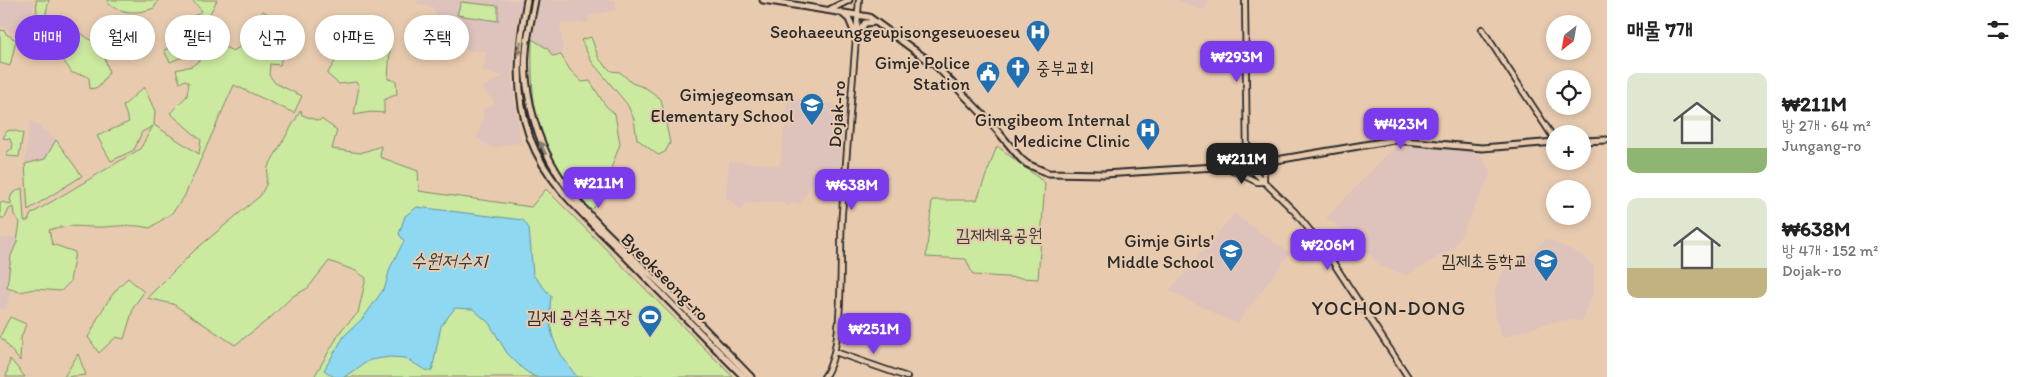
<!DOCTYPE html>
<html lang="ko">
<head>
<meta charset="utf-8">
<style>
	:root { --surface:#fff; --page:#f2f2f2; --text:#222; --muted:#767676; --accent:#7c3aed }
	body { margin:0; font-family:Itim,"Poor Story",sans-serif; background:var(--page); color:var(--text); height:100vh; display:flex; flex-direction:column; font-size:19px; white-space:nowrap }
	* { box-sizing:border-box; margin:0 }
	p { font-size:16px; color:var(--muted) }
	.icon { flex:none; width:28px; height:28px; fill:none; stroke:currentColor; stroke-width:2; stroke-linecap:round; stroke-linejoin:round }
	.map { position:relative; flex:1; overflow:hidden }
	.drawer { display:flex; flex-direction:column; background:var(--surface); width:425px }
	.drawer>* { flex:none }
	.hud { position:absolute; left:15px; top:15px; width:475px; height:45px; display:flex; gap:10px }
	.needle { width:32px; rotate:211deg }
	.controls { position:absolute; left:1546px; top:15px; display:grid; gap:10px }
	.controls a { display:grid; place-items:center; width:45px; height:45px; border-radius:50%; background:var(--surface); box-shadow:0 2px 8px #0003; font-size:25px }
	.price { position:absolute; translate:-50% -42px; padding:0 11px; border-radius:10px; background:var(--accent); color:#fff; font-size:16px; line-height:32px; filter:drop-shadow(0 1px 2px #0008) }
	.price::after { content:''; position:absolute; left:50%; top:30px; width:15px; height:11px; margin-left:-8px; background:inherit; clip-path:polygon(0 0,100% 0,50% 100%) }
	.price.on { background:#222; color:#fff }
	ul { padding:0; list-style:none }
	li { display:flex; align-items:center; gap:15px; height:125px; padding:0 20px }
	li span { display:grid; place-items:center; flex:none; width:140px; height:100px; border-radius:10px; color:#555 }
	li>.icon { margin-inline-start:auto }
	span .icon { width:60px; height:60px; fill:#fffc; stroke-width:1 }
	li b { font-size:21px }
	h2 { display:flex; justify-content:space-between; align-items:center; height:60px; padding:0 20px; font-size:21px }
	.pill { padding:0 18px; border-radius:22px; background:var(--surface); box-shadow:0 2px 8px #0003; font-size:18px; line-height:45px }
	.pill.on { background:var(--accent); color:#fff }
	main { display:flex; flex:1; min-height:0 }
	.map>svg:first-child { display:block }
</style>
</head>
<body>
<main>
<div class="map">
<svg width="1607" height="377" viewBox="0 0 1607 377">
	<rect width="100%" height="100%" fill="#e8cbaf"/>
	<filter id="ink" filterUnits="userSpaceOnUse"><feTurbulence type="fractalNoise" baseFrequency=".02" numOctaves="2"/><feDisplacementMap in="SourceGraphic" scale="10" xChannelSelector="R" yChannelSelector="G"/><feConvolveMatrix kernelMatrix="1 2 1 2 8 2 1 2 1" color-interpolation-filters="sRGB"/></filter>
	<g filter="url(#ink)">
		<path fill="#dec2bc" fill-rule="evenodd" d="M0 0H33L32 44 0 25Z
			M418 0H523L517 24 509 23 517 25 511 77 521 142 493 148 477 138 483 118V109L492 106 494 101 481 88 504 76 483 71 486 52 446 48 433 7 417 4ZM461 3 498 6V20L457 15Z
			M539 0H616V10L589 16 588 23H560L563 49 561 55 552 56 532 39Z
			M1177 0H1208L1205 9 1201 10Z
			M788 97 846 106 840 165 822 167 820 181 813 182 801 203 793 202 789 206 780 201 745 204 741 211 726 197 729 161 780 166Z
			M30 121H32L56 140 45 159 25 164Z
			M1402 144 1474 151 1482 156 1491 173 1455 247 1407 275 1382 267 1351 236 1326 218 1392 149Z
			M1234 214 1290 253 1237 324 1169 291Z
			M18 237 11 256 7 288 11 290 6 310 0 308V238Z
			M1547 239 1578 253 1594 266V290L1582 321 1565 320 1541 325 1502 338 1495 315V290L1502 273 1513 260 1520 262Z"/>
		<path fill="#cce9a0" stroke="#7c8a66" d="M36 0H49L42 30 65 37 82 34 102 48 109 72 99 87 90 89 89 78 85 75 72 73 61 57 40 53Z
			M108 0H157L158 1 154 8C138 14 123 14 108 4Z
			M192 0H217L206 21 214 42 233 51 243 45 263 11 279 20 283 50 280 65 270 64 269 75 275 83 302 96 294 113 234 85 184 197 172 213 150 228C134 224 120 226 103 227 84 228 68 223 49 230L52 244 75 252 70 282 61 291 34 289 20 292 7 288 11 256 17 242 20 222 14 215 13 207 9 209 5 218H0V202L12 204 10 199 12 194 22 188 24 221H28L31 214 140 149 153 126 142 132 134 150 111 161 97 136 129 122 123 106 144 87 155 111 154 125 199 154 201 140 170 113 187 96 189 82 185 80 180 83 176 70 192 66 200 60 192 53 170 62 164 50C186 44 181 30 192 18 195 15 199 13 202 11Z
			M461 2 498 6V21L457 15Z
			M0 30 5 31 6 34 16 40 10 66 0 63Z
			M591 37 599 59 611 71 620 72 632 83 646 88 661 99 670 143 665 152 658 155 637 139 634 119 627 104 592 62 581 40Z
			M532 39 548 49 552 56 561 55 570 70 582 82 590 81 605 105 615 114 620 144 598 204 590 211C535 153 531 115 532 39Z
			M366 41 378 43 390 49 388 79 396 81 397 94 384 100V113L371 112 354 115 359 86 356 82 339 84 327 74 348 42Z
			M301 110 302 115 319 121 321 119 337 130 332 149 360 153 381 146 380 157 418 171 419 191 531 207 546 189 733 377H314L342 329 358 313 366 278 356 271 329 261 308 288 293 296 269 319 235 345 173 304 147 298 195 250 260 196 266 185 268 167Z
			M11 130 23 133 19 157 7 156V152L13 148 10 139 3 138 7 131Z
			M56 140 82 176 28 210 25 164 45 159Z
			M997 146 1045 183 1038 279 973 275 966 259 926 257 932 200H977Z
			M128 278 144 292 134 306 124 339 116 337 99 353 88 337C94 329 94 324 99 316 107 302 115 289 128 278Z
			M10 317 26 324 21 338 20 361 0 336Z
			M78 354 86 375 64 377Z
			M10 359 25 377H6Z"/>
		<path fill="#8fd8f1" stroke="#6793a2" d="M417 207 523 220 529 228 533 275 551 296C547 336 554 346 577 377H535L524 370 507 353 489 323 473 309 455 308 441 326 432 371 425 370 405 358 390 357 370 360 344 377H334L324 370 344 336 364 317 385 287 390 268 404 241 399 234 405 216Z"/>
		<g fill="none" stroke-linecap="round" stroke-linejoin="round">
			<defs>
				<path id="tertiary" d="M1245 0 1247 165 1294 211 1321 244 1408 377
					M1482 29 1555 140
					M1248 146 1264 159 1270 162 1264 170V182H1257L1226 167Z
					M835 352 907 377
					M824 377C846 348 839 252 842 213 848 142 854 71 859 0"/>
				<path id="secondary" d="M527 0C518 46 514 93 530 138 548 187 592 222 627 258 666 298 705 338 744 377
					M535 0C532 17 527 35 526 52 524 71 527 90 531 108 548 185 599 225 653 277 687 309 719 344 751 377
					M763 0 869 17 936 66 990 122 1021 159 1027 164 1048 173 1104 174 1247 165 1394 140 1482 148 1555 142
					M831 9 849 0
					M841 12 849 19 856 36
					M857 35 865 23 876 22
					M1582 141 1607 140"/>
			</defs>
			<use href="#tertiary" stroke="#2b2b2b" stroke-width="8"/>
			<use href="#secondary" stroke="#2b2b2b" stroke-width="9"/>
			<use href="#tertiary" stroke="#e8cbaf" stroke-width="4.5"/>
			<use href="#secondary" stroke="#e8cbaf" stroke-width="5"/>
		</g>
		<defs><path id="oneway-solid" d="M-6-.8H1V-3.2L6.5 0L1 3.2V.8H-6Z" transform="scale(1.25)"/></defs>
		<g fill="#8a7b6d">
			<use href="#oneway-solid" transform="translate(520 48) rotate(97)"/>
			<use href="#oneway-solid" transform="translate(543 148) rotate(-115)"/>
		</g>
	</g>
	<defs>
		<symbol id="hospital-pin" viewBox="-11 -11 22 30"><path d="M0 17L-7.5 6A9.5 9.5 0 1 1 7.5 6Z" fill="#1f6fb2" stroke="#e8cbaf"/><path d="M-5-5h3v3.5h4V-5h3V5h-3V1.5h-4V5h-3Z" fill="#fff"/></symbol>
		<symbol id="church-pin" viewBox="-11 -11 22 30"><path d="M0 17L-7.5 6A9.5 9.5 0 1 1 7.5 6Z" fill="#1f6fb2" stroke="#e8cbaf"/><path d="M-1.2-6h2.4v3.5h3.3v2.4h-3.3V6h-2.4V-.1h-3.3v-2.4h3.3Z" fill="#fff"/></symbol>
		<symbol id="civic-pin" viewBox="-11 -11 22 30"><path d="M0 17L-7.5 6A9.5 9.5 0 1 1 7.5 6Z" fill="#1f6fb2" stroke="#e8cbaf"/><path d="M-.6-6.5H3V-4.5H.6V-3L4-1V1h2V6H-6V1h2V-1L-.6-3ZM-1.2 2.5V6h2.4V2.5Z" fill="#fff"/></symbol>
		<symbol id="school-pin" viewBox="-11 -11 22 30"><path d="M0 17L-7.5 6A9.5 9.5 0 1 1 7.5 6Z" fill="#1f6fb2" stroke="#e8cbaf"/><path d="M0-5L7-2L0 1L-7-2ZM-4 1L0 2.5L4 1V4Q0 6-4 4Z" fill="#fff"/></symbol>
		<symbol id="stadium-pin" viewBox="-11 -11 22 30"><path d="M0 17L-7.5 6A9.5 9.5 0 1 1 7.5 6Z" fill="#1f6fb2" stroke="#e8cbaf"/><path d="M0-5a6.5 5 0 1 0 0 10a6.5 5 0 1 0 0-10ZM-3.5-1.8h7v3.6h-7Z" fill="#fff"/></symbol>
	</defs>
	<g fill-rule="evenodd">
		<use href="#hospital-pin" x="1024" y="18" width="28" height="38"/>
		<use href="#church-pin" x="1004" y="54" width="28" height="38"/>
		<use href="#civic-pin" x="974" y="59" width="28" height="38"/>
		<use href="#school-pin" x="798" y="91" width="28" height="38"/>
		<use href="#hospital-pin" x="1134" y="116" width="28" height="38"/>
		<use href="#school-pin" x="1217" y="237" width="28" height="38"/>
		<use href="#school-pin" x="1532" y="247" width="28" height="38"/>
		<use href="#stadium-pin" x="636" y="303" width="28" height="38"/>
	</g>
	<g text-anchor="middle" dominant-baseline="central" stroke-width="4" stroke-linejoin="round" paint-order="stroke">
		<g font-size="18" fill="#2b2b2b" stroke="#e8cbaf" text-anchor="end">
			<text x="1020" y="32">Seohaeeunggeupisongeseuoeseu</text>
			<text x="970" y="63">Gimje Police<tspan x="970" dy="21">Station</tspan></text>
			<text x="1036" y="68" text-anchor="start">중부교회</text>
			<text x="794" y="95">Gimjegeomsan<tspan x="794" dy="21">Elementary School</tspan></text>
			<text x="1130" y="120">Gimgibeom Internal<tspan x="1130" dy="21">Medicine Clinic</tspan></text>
			<text x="1214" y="241">Gimje Girls'<tspan x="1214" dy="21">Middle School</tspan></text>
			<text x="1528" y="261">김제초등학교</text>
			<text x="632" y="317">김제 공설축구장</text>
		</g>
		<g font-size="18" fill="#2b2b2b" stroke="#e8cbaf">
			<text transform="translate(837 114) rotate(-86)">Dojak-ro</text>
			<text transform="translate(665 277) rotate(45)">Byeokseong-ro</text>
		</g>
		<g font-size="18" fill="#3b3e37" stroke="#e8cbaf">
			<text x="999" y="235">김제체육공원</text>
		</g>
		<g font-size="19" font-style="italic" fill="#353c3f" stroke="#e8cbaf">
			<text x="449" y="260">수원저수지</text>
		</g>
		<g font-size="20" letter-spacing="1" fill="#2b2b2b" stroke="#e8cbaf">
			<text x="1389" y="308">YOCHON-DONG</text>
		</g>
	</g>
</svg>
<div class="controls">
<a><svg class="needle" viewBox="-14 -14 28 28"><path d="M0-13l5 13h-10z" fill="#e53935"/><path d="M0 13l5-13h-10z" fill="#767676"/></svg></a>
<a><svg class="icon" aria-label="locate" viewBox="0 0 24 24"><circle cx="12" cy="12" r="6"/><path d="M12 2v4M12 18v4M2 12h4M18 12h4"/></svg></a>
<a>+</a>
<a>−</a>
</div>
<b class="price" style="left:1237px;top:83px">₩293M</b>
<b class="price" style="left:1401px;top:150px">₩423M</b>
<b class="price on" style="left:1242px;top:185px">₩211M</b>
<b class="price" style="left:599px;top:209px">₩211M</b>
<b class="price" style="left:852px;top:211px">₩638M</b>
<b class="price" style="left:1328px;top:271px">₩206M</b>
<b class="price" style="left:874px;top:355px">₩251M</b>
<div class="hud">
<a class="pill on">매매</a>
<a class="pill">월세</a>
<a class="pill">필터</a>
<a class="pill">신규</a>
<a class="pill">아파트</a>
<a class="pill">주택</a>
</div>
</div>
<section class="drawer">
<h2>매물 7개<svg class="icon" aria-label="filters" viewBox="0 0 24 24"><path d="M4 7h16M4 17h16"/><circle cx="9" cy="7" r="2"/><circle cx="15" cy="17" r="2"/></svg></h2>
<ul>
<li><span style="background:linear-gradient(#dfe7d0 75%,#8fb573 0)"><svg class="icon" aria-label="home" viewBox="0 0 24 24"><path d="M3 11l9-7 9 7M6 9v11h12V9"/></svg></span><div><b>₩211M</b><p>방 2개 · 64 m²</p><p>Jungang-ro</p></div></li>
<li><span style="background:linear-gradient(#dfe7d0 70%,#c2b280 0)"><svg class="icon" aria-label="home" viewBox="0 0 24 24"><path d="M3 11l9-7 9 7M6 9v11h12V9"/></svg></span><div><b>₩638M</b><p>방 4개 · 152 m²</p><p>Dojak-ro</p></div></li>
</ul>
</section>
</main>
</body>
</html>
